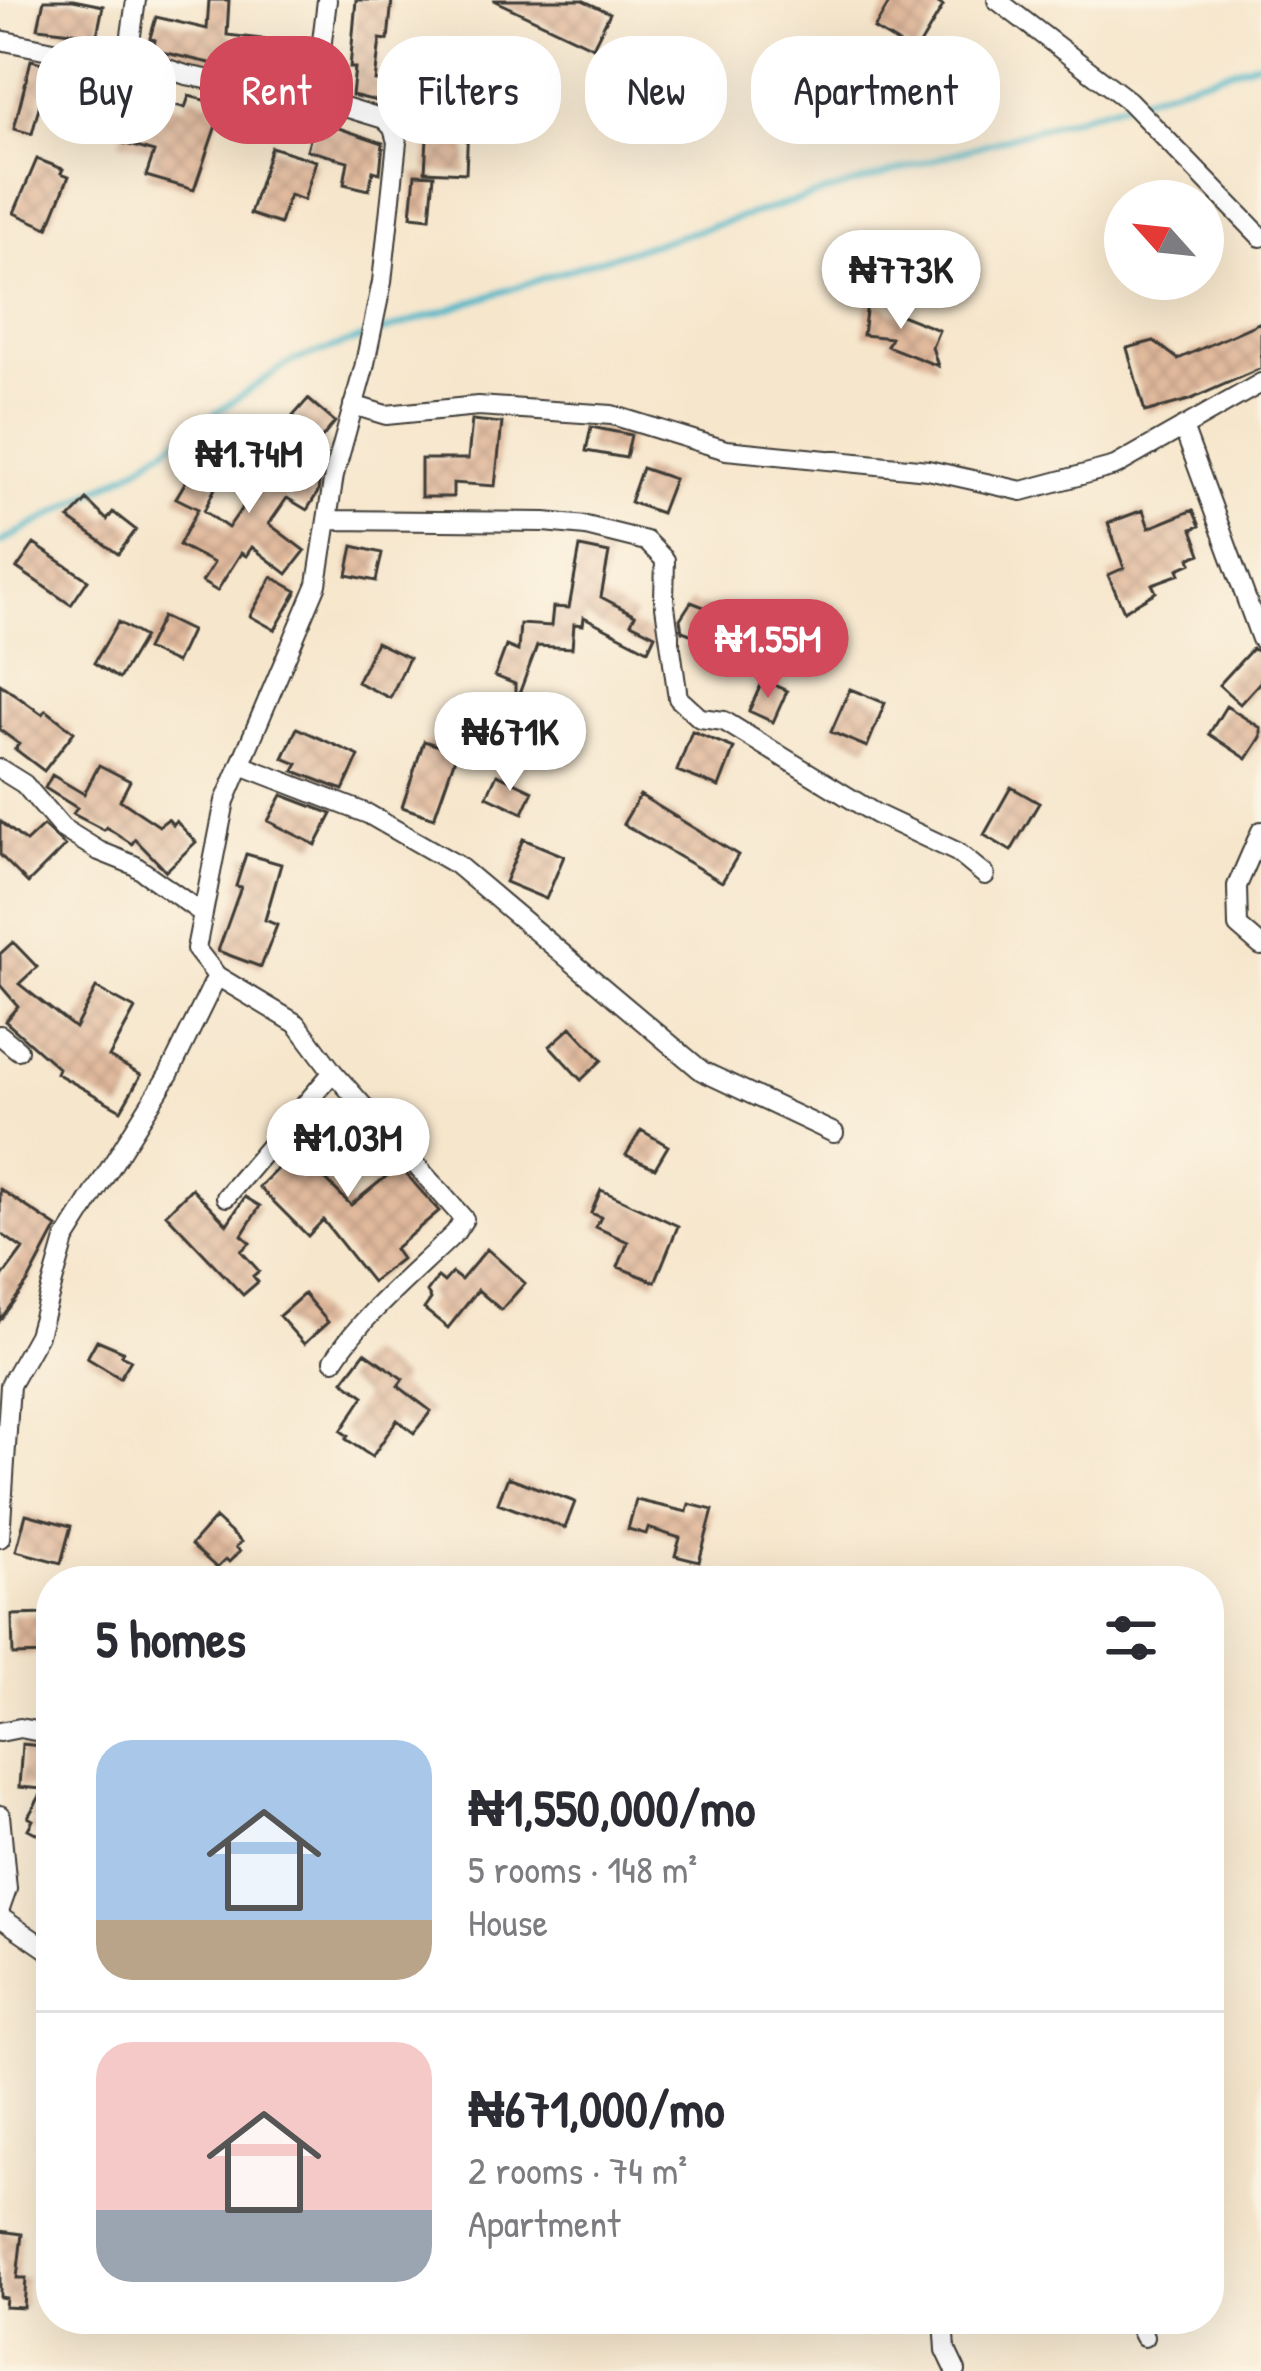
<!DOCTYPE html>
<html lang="en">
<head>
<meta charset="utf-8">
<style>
	:root { --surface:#fff; --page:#f7f7f7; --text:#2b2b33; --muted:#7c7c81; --line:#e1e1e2; --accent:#d1495b }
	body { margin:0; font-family:"Patrick Hand",sans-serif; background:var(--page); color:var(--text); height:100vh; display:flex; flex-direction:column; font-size:45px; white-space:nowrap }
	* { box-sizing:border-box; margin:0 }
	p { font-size:39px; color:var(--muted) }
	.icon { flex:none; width:66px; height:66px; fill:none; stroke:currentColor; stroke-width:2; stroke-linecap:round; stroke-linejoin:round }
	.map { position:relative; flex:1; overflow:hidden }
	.details { position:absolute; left:36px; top:1566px; width:1188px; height:768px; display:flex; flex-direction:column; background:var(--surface); border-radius:48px; box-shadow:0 12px 48px #0002 }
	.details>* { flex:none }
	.hud { position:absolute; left:36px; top:36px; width:1191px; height:108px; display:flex; gap:24px }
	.needle { width:78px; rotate:297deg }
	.controls { position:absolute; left:1104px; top:180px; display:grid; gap:24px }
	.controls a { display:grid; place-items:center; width:120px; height:120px; border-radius:50%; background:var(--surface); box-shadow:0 12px 48px #0002; font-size:60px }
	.price { position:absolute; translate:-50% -102px; padding:0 27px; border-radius:42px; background:#fff; color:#222; font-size:39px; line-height:78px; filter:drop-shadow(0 3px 6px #0008) }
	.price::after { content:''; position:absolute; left:50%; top:72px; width:36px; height:27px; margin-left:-18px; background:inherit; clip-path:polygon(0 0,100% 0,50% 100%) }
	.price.active { background:var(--accent); color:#fff }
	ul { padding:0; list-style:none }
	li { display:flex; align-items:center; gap:36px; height:300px; padding:0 60px }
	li+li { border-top:3px solid var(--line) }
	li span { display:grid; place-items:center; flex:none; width:336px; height:240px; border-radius:36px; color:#555 }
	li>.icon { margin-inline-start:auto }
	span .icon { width:144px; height:144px; fill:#fffc; stroke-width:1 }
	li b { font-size:51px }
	h2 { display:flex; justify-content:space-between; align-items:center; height:144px; padding:0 60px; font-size:51px }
	.tag { padding:0 42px; border-radius:48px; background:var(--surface); box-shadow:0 12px 48px #0002; font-size:42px; line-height:108px }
	.tag.active { background:var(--accent); color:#fff }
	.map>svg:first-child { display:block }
</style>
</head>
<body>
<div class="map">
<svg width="1261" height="2371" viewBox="0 0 1261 2371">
	<defs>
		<pattern id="building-cross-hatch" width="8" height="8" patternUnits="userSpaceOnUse" patternTransform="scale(3)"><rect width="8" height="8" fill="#e1b99c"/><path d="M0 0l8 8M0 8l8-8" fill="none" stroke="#c09e86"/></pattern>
	</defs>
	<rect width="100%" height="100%" fill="#fcf5e5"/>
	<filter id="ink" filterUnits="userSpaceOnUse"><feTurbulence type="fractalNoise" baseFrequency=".00833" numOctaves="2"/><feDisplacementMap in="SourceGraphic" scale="24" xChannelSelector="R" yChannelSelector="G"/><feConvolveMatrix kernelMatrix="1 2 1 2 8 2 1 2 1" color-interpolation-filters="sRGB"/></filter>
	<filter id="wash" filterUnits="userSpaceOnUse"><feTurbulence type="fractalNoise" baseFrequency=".004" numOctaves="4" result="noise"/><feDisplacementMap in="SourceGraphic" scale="48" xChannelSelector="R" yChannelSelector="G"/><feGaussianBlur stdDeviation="2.7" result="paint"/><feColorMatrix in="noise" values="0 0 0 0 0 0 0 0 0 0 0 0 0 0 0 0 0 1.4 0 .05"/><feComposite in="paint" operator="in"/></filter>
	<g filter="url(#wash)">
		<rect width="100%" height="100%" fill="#f6e6cc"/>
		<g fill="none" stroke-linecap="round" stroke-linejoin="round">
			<path stroke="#4bb6c8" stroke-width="6" d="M1135 99 1261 61
				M0 543 130 472 290 362 592 262 1123 103"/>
		</g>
		<g id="blocks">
			<path fill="url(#building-cross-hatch)" d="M44 0H73L103 6 97 35 38 28Z
				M209 0H229L227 35 271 40 266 76 153 50 155 40 150 38 156 17 207 29Z
				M356 0H392L388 40 380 39 375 81 411 86 405 108 352 95 355 68H350Z
				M493 0H582L610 13 593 47Z
				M891 0H933L943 6 915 53 874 29Z
				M31 60 50 65 32 134 14 129Z
				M94 80 185 108 189 96 223 105 194 190 146 176 154 152 119 142 125 119 86 107Z
				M315 120 383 143 380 173 373 171 369 190 344 184 348 161 307 150Z
				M428 122 468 124 466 173 425 171Z
				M271 147 316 161 304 200 289 195 280 224 250 214Z
				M37 159 63 169 61 173 69 176 48 228 14 213Z
				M415 174 434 175 430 218 411 216Z
				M867 303 888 306V310L939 330 932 347 938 366 887 346 891 338 863 335Z
				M1261 322V368L1189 400 1145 412 1127 348 1154 341 1178 359Z
				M308 399 335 422 321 439 293 416Z
				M472 420 502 423 495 486 453 483V497H421V459H468Z
				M591 427 631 435 626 458 586 451Z
				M268 444 320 476 318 492 307 510 287 498 269 524 305 551 287 574 252 547 246 556 241 553 217 591 202 582 214 563 179 545 198 509 176 498 192 471 217 484 204 511 228 528 260 482 244 472Z
				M642 468 674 479 661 513 630 502Z
				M87 500 107 520 113 512 136 530 118 554 69 519Z
				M1143 510 1149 528 1193 510 1200 526 1192 529 1201 554 1190 558 1192 563 1178 569 1180 574 1152 584 1156 592 1124 611 1108 575 1124 568 1108 523Z
				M34 544 88 580 71 605 17 568Z
				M353 546 382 553 376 581 347 575Z
				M580 547 609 553 601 597 635 615 631 623 655 635 648 650 584 617 583 625 574 624 572 648 537 646 519 694 515 693V684L495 676 506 646 518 651 520 624 551 626 553 607 569 608Z
				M272 577 297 591 275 630 250 616Z
				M691 602 725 615 714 643 682 631 680 619Z
				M162 617 191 631 176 663 146 649Z
				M118 622 144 637 119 679 94 663Z
				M376 642 409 658 390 698 357 682Z
				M1252 649 1261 652V681L1240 704 1219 685Z
				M763 680 787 691 773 722 749 711Z
				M0 684 42 714 46 710 74 732 44 771 15 749 19 744 0 730Z
				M850 689 885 703 867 747 831 732Z
				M1226 706 1261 728V737L1247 759 1209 734Z
				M297 728 359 756 343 790 294 771 298 764 283 758Z
				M692 731 734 748 719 787 677 771Z
				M424 741 457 752 434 818 402 807Z
				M99 765 130 781 120 800 159 826 168 819 173 825 176 821 196 842 166 871 135 839 132 844 106 827 104 830 73 814 77 808 45 788 52 775 84 794Z
				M497 774 533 791 523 813 487 796Z
				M1011 787 1039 803 1011 851 984 835Z
				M282 795 332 814 316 845 268 821Z
				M640 795 738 855 722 882 623 824Z
				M0 821 26 842 43 826 65 846 28 883 0 855Z
				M523 839 564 856 546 899 505 882Z
				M246 854 281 864 265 920 277 925 261 967 218 951 241 887 236 886Z
				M13 942 37 967 19 984 75 1028 96 988 135 1009 109 1057 141 1075 121 1110 56 1073 58 1068 5 1021 18 1006 0 985V954Z
				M571 1027 602 1060 581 1080 550 1046Z
				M332 1101 353 1122 311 1165 351 1205 399 1166 439 1211 394 1249 401 1259 372 1282 323 1220 308 1236 259 1187 309 1137 302 1130Z
				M641 1130 668 1146 655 1168 626 1155Z
				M192 1188 227 1224 245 1197 260 1206 242 1235 250 1243 241 1251 259 1271 253 1276 258 1282 243 1295 166 1214Z
				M0 1189 57 1227 28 1282 0 1320V1280L23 1249 0 1233Z
				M601 1190 678 1226 655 1282 618 1267 628 1242 596 1227 601 1217 591 1213Z
				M487 1249 525 1283 501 1310 478 1290 448 1328 424 1309 431 1299 427 1292 438 1277 444 1282 452 1273 461 1280Z
				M304 1294 328 1322 304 1344 279 1316Z
				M97 1340 123 1351 121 1355 131 1360 120 1378 87 1358Z
				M365 1352 403 1379 398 1386 431 1411 414 1433 397 1420 372 1457 346 1439 348 1436 341 1431 364 1396 343 1381Z
				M508 1477 575 1502 565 1528 498 1503Z
				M636 1500 687 1512 689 1504 713 1510 699 1562 675 1556 680 1538 648 1528 646 1534 628 1529Z
				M26 1514 71 1526 61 1563 16 1551Z
				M215 1518 241 1542 236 1547 240 1551 229 1562 226 1559 217 1568 191 1545Z
				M49 1614 50 1654 13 1655 12 1615Z
				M22 1744 51 1747V1841L28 1829 33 1820 28 1817 44 1789 19 1787Z
				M0 2231 22 2234 17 2278H26L24 2308 5 2307 6 2298 0 2297Z"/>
		</g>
	</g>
	<g filter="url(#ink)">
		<use href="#blocks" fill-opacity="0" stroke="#3d3a36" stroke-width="3"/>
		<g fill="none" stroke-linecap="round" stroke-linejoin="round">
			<defs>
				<path id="street" d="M997 0 1129 101 1261 237
					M0 40 73 55 128 56 186 75 338 105 384 119 393 128 397 142 382 282 364 368 334 475 317 584 225 801 196 949 217 976 297 1024 333 1072 464 1219 455 1233C413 1274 365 1312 334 1360
					M128 56 136 0
					M315 99 327 0
					M353 405 386 415 478 406 612 415 726 450 928 470 1022 491 1115 466 1261 383
					M1183 427 1261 639
					M328 520 545 522 586 526 646 541 665 560 664 599 678 698 700 718 724 721 876 814 957 852 985 875
					M241 765 368 814 457 865 702 1071 834 1133
					M0 769 24 784 62 828 99 851 134 865 202 913
					M1261 831 1237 886 1238 926 1261 946
					M0 1035 18 1050
					M226 1197 333 1072
					M0 1538 10 1385 38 1335 65 1240 169 1074 217 976
					M0 1732 20 1728 51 1734
					M0 1815 7 1889 0 1909
					M0 1917 51 1952
					M944 2319 946 2350 956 2371
					M1135 2319 1144 2337"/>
			</defs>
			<use href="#street" stroke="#3d3a36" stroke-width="22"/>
			<use href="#street" stroke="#fff" stroke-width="18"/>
		</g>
	</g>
</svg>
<div class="controls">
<a><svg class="needle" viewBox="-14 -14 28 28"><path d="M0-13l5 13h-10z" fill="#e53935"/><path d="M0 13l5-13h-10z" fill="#7c7c81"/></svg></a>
</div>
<b class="price" style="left:901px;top:332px">₦773K</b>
<b class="price" style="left:249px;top:516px">₦1.74M</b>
<b class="price active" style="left:768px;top:701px">₦1.55M</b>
<b class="price" style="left:510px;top:794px">₦671K</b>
<b class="price" style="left:348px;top:1200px">₦1.03M</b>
<div class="hud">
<a class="tag">Buy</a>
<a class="tag active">Rent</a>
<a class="tag">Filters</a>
<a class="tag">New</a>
<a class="tag">Apartment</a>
</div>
<section class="details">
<h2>5 homes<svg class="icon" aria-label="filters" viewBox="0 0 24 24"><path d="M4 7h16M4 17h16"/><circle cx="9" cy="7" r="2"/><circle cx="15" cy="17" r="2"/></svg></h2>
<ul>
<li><span style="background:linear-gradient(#a9c7e8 75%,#b9a48a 0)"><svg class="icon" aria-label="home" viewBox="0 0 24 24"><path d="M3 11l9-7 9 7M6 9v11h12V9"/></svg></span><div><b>₦1,550,000/mo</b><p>5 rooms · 148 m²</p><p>House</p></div></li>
<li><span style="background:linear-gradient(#f6c9c9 70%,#9aa5b1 0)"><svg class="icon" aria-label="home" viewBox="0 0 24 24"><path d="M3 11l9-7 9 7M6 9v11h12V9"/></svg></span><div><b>₦671,000/mo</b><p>2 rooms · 74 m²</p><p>Apartment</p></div></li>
</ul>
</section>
</div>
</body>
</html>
